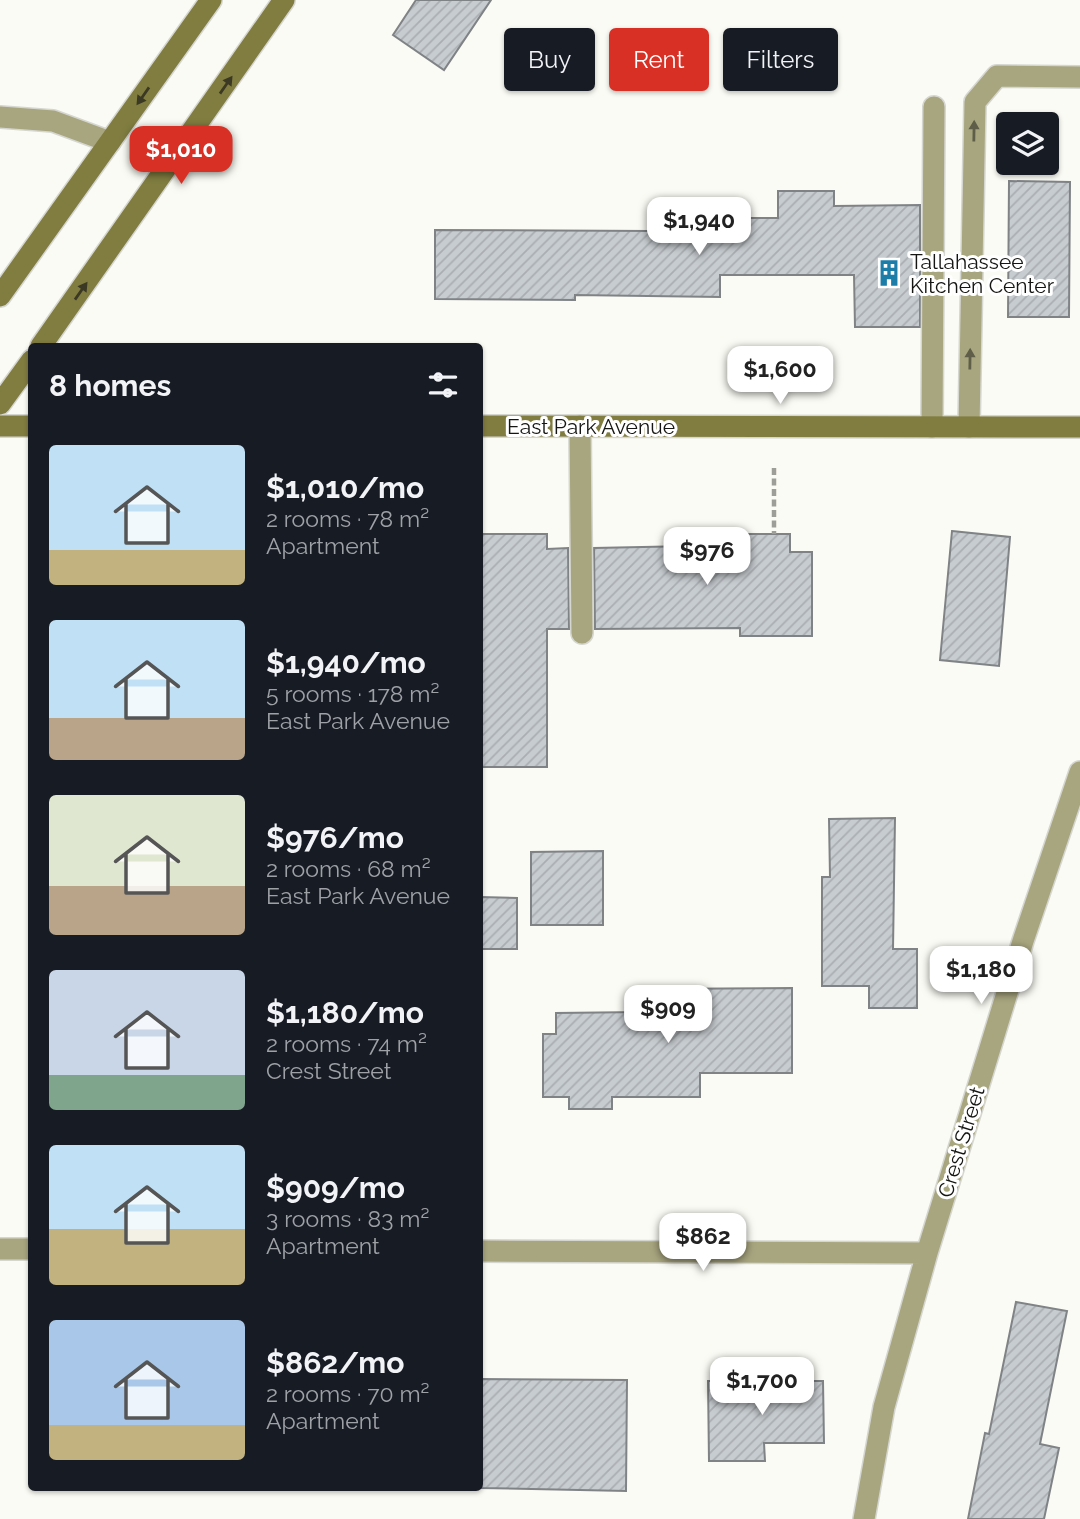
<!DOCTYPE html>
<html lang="en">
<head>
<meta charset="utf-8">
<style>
	:root { --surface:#171b24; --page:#242831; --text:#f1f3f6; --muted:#9ea1a6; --accent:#d93025 }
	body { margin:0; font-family:Raleway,sans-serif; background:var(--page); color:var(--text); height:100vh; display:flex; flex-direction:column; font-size:26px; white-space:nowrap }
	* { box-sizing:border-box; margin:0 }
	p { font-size:23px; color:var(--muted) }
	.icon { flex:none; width:38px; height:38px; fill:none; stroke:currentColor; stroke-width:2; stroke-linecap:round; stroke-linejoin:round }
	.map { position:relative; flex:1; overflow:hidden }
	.details { position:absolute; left:28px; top:343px; width:455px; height:1148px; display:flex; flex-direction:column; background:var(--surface); border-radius:7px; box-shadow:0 2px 5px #0004 }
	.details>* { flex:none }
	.top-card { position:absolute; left:504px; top:28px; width:471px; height:63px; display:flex; gap:14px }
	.buttons { position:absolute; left:996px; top:112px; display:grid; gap:14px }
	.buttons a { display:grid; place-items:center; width:63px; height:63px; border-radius:7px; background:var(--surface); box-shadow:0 2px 5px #0004; font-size:35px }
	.price { position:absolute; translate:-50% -60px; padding:0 16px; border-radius:14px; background:#fff; color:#222; font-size:23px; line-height:46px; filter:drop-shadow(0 2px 4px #0008) }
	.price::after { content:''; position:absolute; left:50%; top:42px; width:21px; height:16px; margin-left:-10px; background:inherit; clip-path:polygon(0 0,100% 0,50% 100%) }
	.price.active { background:var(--accent); color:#fff }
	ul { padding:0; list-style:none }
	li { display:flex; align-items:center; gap:21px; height:175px; padding:0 21px }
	li span { display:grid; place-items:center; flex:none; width:196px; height:140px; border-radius:7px; color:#555 }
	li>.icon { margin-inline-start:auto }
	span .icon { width:84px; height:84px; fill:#fffc; stroke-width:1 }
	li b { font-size:30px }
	h2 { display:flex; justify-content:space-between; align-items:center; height:84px; padding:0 21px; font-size:30px }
	.chip { padding:0 24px; border-radius:7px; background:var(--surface); box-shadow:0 2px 5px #0004; font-size:24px; line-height:63px }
	.chip.active { background:var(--accent); color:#fff }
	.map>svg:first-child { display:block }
</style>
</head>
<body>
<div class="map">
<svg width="1080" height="1519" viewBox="0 0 1080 1519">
	<defs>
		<pattern id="building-hatch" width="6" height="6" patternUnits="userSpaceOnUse" patternTransform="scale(1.75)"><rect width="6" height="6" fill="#c7ccd0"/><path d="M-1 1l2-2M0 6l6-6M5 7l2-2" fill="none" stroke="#aaaeb2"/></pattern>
	</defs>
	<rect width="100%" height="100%" fill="#fbfbf5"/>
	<path fill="url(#building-hatch)" stroke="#7f8386" stroke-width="2" d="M416 0H491L444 70 393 35Z
		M1009 181 1070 182 1069 317H1008Z
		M778 191H834V206L920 205V327H855L854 275H720V297L575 295V300L435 299V230L651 231V207L709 208 708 218H778Z
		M952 531 1010 537 999 666 940 660Z
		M480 534H547V549L568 548 569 629H547V767H480Z
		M740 534H790V552H812V636H740V628L595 629 594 548 740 545Z
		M895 818 893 949H917V1008H869V986H822V877H830L829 819Z
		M603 851V925H531V852Z
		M480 897 517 898V949H480Z
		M792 988V1073H700V1097H612V1109H569V1097H543V1034H556V1013L642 1012V989Z
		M1016 1302 1067 1311 1040 1444 1059 1448 1044 1519H968L985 1433 989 1434Z
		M480 1379 627 1380 626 1491 480 1488Z
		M708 1381H823L824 1443H764L765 1461H709Z"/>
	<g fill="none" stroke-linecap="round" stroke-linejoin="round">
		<defs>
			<path id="lane" d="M0 117 53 121 110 142
				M580 426 582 633"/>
			<path id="street" d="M932 427 934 107
				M969 427 975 102 997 76 1080 77
				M0 1249H32
				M480 1251 927 1253
				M864 1519 884 1407 927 1253 1023 941 1080 772"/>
			<path id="secondary" d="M0 296 211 0
				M41 346 284 0
				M0 404 32 360
				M0 426H32
				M480 426 1080 427"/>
		</defs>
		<use href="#lane" stroke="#d6d6d1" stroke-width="24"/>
		<use href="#street" stroke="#d6d6d1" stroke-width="24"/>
		<use href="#secondary" stroke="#d6d6d1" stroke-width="24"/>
		<path stroke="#9e9e99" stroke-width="4.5" stroke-dasharray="7 3.5" stroke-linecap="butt" d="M774 468V534"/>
		<use href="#lane" stroke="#a8a67f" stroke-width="21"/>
		<use href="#street" stroke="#a8a67f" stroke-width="21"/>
		<use href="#secondary" stroke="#817d40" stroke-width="21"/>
	</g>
	<defs><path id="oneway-solid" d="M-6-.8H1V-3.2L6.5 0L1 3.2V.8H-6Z" transform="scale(1.75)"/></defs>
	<g fill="#3b3923">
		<use href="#oneway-solid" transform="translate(226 85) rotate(-55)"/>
		<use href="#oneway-solid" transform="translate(143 96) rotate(125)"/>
		<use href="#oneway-solid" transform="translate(81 291) rotate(-55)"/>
	</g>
	<g fill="#5e5e49">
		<use href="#oneway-solid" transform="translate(974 131) rotate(-89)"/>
		<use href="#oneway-solid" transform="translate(970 359) rotate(-89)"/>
	</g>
	<defs>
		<symbol id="building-bare" viewBox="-9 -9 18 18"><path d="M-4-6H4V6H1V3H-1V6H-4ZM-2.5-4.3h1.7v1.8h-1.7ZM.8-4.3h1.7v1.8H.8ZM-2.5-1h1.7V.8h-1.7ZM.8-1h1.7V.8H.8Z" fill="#1d7da9" stroke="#fff" stroke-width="2.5" paint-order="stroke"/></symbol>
	</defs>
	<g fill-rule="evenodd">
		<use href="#building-bare" x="870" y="254" width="38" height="38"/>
	</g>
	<g text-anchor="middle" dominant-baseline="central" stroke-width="6" stroke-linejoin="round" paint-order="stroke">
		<g font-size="21" fill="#151513" stroke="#fff" text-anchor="start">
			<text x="910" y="261">Tallahassee<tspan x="910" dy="24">Kitchen Center</tspan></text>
		</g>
		<g font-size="21" fill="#151513" stroke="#fff">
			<text x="591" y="426">East Park Avenue</text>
			<text transform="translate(961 1142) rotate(-73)">Crest Street</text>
		</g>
	</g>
</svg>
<div class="buttons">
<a><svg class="icon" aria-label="layers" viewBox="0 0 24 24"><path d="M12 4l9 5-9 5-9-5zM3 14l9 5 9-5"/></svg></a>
</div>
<b class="price active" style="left:181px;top:186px">$1,010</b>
<b class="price" style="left:699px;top:257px">$1,940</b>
<b class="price" style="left:780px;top:406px">$1,600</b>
<b class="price" style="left:707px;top:587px">$976</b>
<b class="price" style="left:981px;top:1006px">$1,180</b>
<b class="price" style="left:668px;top:1045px">$909</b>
<b class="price" style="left:703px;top:1273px">$862</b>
<b class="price" style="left:762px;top:1417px">$1,700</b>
<div class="top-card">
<a class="chip">Buy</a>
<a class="chip active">Rent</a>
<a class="chip">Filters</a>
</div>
<section class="details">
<h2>8 homes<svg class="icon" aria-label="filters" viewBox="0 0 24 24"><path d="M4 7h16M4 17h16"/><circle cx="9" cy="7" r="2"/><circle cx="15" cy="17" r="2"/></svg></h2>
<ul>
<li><span style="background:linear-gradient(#bfe0f5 75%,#c2b280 0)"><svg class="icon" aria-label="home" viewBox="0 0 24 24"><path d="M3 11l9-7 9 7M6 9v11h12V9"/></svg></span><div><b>$1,010/mo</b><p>2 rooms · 78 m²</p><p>Apartment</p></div></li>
<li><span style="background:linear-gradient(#bfe0f5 70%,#b9a48a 0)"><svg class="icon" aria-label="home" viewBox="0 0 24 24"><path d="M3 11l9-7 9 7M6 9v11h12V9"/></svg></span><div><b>$1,940/mo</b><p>5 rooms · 178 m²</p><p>East Park Avenue</p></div></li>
<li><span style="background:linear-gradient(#dfe7d0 65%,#b9a48a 0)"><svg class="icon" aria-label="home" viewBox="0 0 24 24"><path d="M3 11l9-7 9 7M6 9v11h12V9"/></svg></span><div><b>$976/mo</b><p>2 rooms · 68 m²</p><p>East Park Avenue</p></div></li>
<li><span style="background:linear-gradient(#c9d6e8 75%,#7fa58c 0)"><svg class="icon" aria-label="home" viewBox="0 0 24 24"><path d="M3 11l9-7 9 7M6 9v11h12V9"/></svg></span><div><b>$1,180/mo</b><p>2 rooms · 74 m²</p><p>Crest Street</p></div></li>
<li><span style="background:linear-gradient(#bfe0f5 60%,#c2b280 0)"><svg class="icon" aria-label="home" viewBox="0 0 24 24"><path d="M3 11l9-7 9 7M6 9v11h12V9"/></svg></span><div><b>$909/mo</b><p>3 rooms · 83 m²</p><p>Apartment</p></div></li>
<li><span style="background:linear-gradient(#a9c7e8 75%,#c2b280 0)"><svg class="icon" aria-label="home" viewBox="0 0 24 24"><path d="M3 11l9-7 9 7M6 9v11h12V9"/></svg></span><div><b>$862/mo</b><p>2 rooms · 70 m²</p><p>Apartment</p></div></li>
</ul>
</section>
</div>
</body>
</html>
